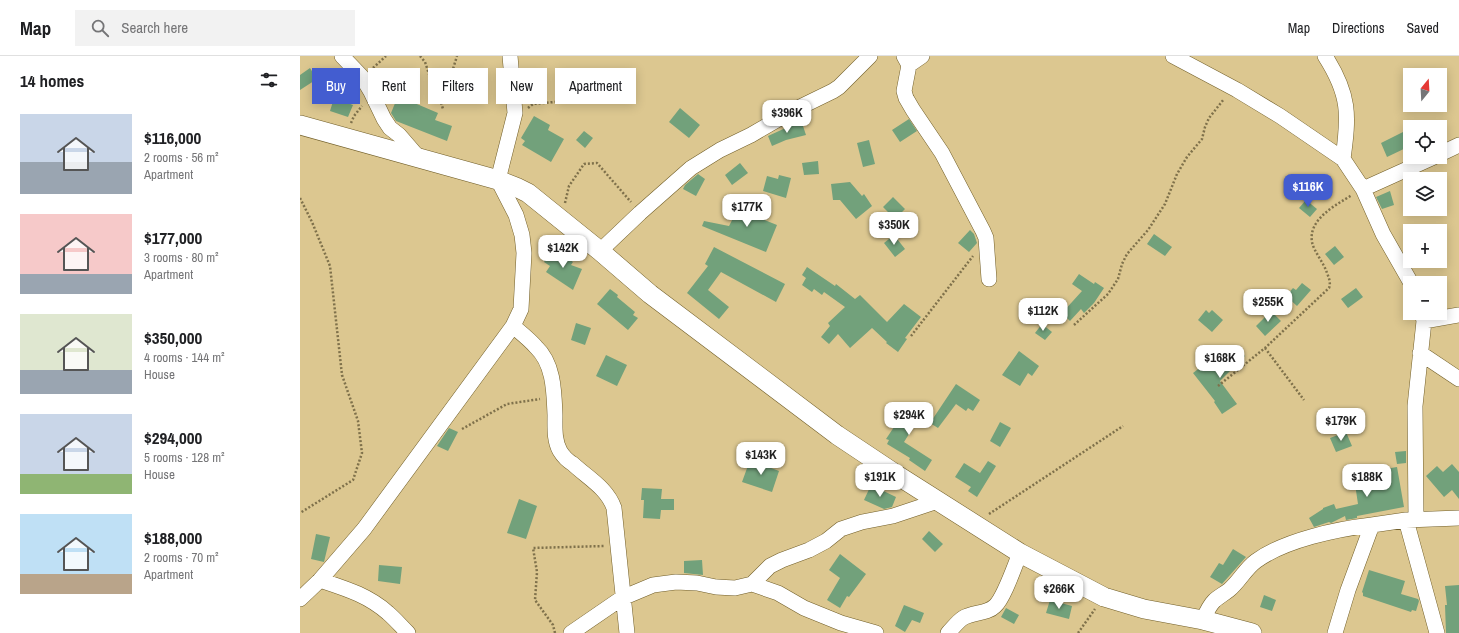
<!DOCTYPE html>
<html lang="en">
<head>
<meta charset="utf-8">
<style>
	:root { --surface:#fff; --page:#f2f2f2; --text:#202124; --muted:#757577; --line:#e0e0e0; --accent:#435dd0 }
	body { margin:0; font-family:"Archivo Narrow",sans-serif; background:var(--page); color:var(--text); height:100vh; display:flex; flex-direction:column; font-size:15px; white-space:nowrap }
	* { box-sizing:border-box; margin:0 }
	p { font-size:13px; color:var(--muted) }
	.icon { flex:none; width:22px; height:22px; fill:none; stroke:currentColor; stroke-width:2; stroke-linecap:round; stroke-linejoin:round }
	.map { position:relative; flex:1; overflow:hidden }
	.sheet { display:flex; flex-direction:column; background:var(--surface); width:300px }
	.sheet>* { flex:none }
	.guide { position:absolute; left:12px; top:12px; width:380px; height:36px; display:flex; gap:8px }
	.needle { width:26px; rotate:18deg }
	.tools { position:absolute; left:1103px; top:12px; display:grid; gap:8px }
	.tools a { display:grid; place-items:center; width:44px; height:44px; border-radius:0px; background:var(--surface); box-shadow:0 2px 10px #0003; font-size:20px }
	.price { position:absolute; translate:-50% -34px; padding:0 9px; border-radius:8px; background:#fff; color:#222; font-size:13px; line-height:26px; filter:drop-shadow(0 1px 2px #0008) }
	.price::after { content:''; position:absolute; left:50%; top:24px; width:12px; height:9px; margin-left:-6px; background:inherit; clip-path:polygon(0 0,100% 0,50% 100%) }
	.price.current { background:var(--accent); color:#fff }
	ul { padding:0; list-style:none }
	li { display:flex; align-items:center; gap:12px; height:100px; padding:0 20px }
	li span { display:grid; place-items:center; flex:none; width:112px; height:80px; border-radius:0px; color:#555 }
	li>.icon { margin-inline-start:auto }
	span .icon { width:48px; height:48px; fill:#fffc; stroke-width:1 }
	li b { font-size:17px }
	h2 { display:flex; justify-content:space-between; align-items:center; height:48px; padding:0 20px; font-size:17px }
	.tag { padding:0 14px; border-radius:0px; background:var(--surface); box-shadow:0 2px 10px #0003; font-size:14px; line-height:36px }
	.tag.current { background:var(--accent); color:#fff }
	header { display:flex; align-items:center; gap:24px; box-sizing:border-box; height:56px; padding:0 20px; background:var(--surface); border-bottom:1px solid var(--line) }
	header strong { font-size:19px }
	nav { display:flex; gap:22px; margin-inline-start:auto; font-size:14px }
	.search { width:280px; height:36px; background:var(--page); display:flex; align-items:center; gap:10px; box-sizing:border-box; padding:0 14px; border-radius:0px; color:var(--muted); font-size:15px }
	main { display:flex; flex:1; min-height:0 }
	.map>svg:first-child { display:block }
</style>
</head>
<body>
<header>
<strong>Map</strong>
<div class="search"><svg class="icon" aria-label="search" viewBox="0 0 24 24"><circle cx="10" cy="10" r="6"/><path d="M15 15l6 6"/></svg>Search here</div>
<nav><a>Map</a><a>Directions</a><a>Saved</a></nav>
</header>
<main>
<section class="sheet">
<h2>14 homes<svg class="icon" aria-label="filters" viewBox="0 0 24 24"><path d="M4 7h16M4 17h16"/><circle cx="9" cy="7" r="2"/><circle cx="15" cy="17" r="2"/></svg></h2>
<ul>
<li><span style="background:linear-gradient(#c9d6e8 60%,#9aa5b1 0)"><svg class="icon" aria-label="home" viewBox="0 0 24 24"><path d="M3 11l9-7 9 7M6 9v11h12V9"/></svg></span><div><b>$116,000</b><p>2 rooms · 56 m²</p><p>Apartment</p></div></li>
<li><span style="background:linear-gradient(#f6c9c9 75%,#9aa5b1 0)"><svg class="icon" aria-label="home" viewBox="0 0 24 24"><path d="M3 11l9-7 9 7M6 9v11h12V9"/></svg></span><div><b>$177,000</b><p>3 rooms · 80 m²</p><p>Apartment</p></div></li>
<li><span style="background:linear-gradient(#dfe7d0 70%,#9aa5b1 0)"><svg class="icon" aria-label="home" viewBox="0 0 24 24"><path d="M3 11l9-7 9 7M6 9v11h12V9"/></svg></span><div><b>$350,000</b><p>4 rooms · 144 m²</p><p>House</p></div></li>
<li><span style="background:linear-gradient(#c9d6e8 75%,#8fb573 0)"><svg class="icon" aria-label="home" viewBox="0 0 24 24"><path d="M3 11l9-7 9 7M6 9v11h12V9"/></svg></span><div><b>$294,000</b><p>5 rooms · 128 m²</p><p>House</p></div></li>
<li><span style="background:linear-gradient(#bfe0f5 75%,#b9a48a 0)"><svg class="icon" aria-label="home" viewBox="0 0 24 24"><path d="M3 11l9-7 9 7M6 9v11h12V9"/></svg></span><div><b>$188,000</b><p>2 rooms · 70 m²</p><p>Apartment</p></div></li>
</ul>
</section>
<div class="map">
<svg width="1159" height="577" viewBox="0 0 1159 577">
	<rect width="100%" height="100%" fill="#dcc790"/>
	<path fill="#72a17b" d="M10 12 17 23 0 34V19Z
		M98 40 138 57 135 64 152 70 147 85 96 65 91 57Z
		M34 42 53 49 48 61 30 55Z
		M380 52 400 69 389 82 369 66Z
		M234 60 250 69 248 74 264 83 251 106 222 89 225 85 221 82Z
		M609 63 617 75 600 86 592 74Z
		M502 67 506 79 486 84 472 90 468 80 490 70Z
		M284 75 293 82 285 92 276 84Z
		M1103 76 1110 90 1087 101 1081 87Z
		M569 84 575 108 563 111 557 87Z
		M518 105 519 118 504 119 502 107Z
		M440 107 448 117 432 129 425 119Z
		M398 118 405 123 396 140 383 133 385 129Z
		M479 119 491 122 486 142 463 135 467 120 478 123Z
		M550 126 562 140 564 138 572 150 556 163 540 144H533L531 128Z
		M1090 135 1094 149 1082 153 1076 141Z
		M593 141 605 153 595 163 583 151Z
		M1006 144 1017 153 1010 161 999 152Z
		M442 145 453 151 450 158 477 169 466 196 402 170 404 165 429 170Z
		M670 174 674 178 677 187 669 196 658 187Z
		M854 178 872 191 865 200 847 188Z
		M594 179 605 193 595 201 584 187Z
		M1035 190 1044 201 1034 209 1025 198Z
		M414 191 485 228 476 246 421 216 408 234 429 251 419 263 387 237 408 210 405 208Z
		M253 192 273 206 271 209 282 213 273 234 246 216 250 210 244 206Z
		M507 211 535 230 536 228 555 243 560 239 587 266 604 248 621 261 605 282 607 283 598 296 586 287 587 286 572 272 550 292 538 278 529 288 521 281 530 270 528 267 545 251 524 236 522 239 514 233 512 236 502 229 506 222 502 219Z
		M779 218 794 228 795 226 804 232 794 247 784 257 781 253 770 265 762 257 782 235 772 228Z
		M1002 227 1011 234 997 250 986 240 993 232 996 234Z
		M1056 232 1063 241 1048 252 1041 243Z
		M310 233 318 239 317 241 335 256 333 259 338 262 328 274 297 248Z
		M906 254 909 257 912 254 923 264 912 276 898 264Z
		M971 255 981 265 965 280 956 270Z
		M276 267 291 272 285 289 271 284Z
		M742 268 752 276 745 284 735 277Z
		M935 290 945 300 920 325 937 348 922 358 914 346 915 345 893 317 906 307 911 313Z
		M719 295 739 310 732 320 728 317 720 330 702 319Z
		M306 299 327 309 317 330 296 320Z
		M656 328 680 344 673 355 668 352 666 355 656 348 638 372 630 367Z
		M608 348 630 360 624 371 616 367 604 386 632 404 625 415 609 404 610 402 587 388 589 384 586 383 594 371H595Z
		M700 366 711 372 700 391 690 385Z
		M149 372 158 376 148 395 137 390Z
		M1046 376 1052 390 1036 396 1030 382Z
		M1106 395V407L1097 408 1095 396Z
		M450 404 479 415 472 436 442 426Z
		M688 405 696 410 677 441 668 435 671 431 655 421 664 407 680 417Z
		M1152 408 1159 416V443L1152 434 1144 441 1126 420 1137 410 1143 416Z
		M1097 411 1104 451 1057 460V462L1046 464 1045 460 1031 467 1029 466 1014 471 1009 462 1023 453V452L1034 448 1036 453 1058 448 1055 428 1068 425 1067 416Z
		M571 429 596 441 592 451 584 453 564 444Z
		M342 432 362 433 361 443H374V454H361L360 463 343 462 344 444H341Z
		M219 443 237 450 226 483 207 477Z
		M629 475 643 488 635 496 622 483Z
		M16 478 30 481 24 506 11 503Z
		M933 493 946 501 922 528 910 521 919 507 923 509Z
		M540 498 566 518 549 541 547 540 540 552 527 544 540 522 529 514Z
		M402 504 403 519 384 517V505Z
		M79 509 102 511 100 528 78 525Z
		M1069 514 1105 525 1101 538 1118 543 1119 545 1116 555 1112 554 1111 556 1063 540V537L1062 536Z
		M1159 529V577H1146L1145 549H1147L1145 530Z
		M964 539 976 544 972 555 960 551Z
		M750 544 772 550 769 563 746 557Z
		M604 549 624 557 620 567 612 564 605 576 595 570Z
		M706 552 719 559 714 568 701 561Z"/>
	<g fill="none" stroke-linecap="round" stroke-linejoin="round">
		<defs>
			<path id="minor" d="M42 0 62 21 71 36 84 63 90 72 99 79 118 101
				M604 0 609 9 604 35 606 42 613 54 642 97 683 175 686 182 689 223
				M873 0 937 34 980 60 1043 103 1063 133 1083 178 1111 227
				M1025 0C1050 39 1049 59 1043 103
				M609 9 622 0
				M1140 98 1159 89
				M1063 133 1134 101
				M300 195 340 157 391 112 420 94 451 79 494 54 533 35 539 31 570 0
				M1124 265 1159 259
				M213 270C221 277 229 283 236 291 254 308 254 336 255 359 255 372 254 384 260 395 263 400 268 405 273 408 288 422 307 432 314 452L327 577
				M1120 297 1159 323
				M1116 463 1115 350 1124 265 1122 257
				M1106 464 1137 577
				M20 524C44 532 68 539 88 557 95 563 101 570 108 577
				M452 528 478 537 504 552 541 567 576 577
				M0 543 20 524 64 473 213 270 221 253 224 197 222 179 216 159 198 124 215 57 210 0
				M903 564C906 557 909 550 914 545 918 541 924 538 929 534 939 526 945 513 956 505 985 484 1037 473 1072 469
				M271 577 322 542 353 529 376 526 397 527 416 531 435 532 452 528 470 510 482 504 509 494 526 485 541 473 562 466 593 460 638 445
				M648 577C653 572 658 565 663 562 673 556 687 558 695 550 704 542 715 509 720 497
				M1035 577 1048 534 1072 469 1106 464 1159 462"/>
			<path id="tertiary" d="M0 69 198 124 216 131 228 137 300 195 350 238 537 379 597 419 720 497 804 541 844 553 903 564 952 577"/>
		</defs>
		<use href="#minor" stroke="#715e28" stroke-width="16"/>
		<use href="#tertiary" stroke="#715e28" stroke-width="20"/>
		<path stroke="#7f714b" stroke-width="2.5" stroke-dasharray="2 2" stroke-linecap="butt" d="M120 0 125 6 129 18 131 28 139 40 143 53
			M73 12 86 0
			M139 40 144 22 153 13 157 0
			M228 52 233 48 275 44 294 22
			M51 67 54 60 62 50
			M0 142 12 166 30 210 42 319 58 365 62 397 53 424 0 457
			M265 147 269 130 284 108 297 107 331 146
			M774 269 808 238 818 223 822 208 827 198 848 174 865 148 877 118 887 101 902 83 905 71 909 62 924 43
			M611 280 673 200
			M965 292 1004 344
			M918 330 965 292 1029 232C1031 227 1029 222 1027 217 1024 207 1014 196 1012 186 1008 163 1036 149 1052 139
			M162 373 207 348 240 343
			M689 458 823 370
			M255 577 253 569 235 544 237 516 233 492 305 490
			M778 577 795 553"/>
		<use href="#minor" stroke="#fff" stroke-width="15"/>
		<use href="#tertiary" stroke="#fff" stroke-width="19"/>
	</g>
</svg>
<div class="tools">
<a><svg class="needle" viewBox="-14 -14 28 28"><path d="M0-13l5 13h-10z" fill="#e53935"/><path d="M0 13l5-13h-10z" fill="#757577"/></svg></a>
<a><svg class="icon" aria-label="locate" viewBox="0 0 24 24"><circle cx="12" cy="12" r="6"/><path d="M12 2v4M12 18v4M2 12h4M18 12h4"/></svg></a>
<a><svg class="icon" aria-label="layers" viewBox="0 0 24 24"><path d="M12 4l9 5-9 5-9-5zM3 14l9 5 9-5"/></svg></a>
<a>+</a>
<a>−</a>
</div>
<b class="price" style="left:487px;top:78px">$396K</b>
<b class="price current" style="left:1008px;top:152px">$116K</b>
<b class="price" style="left:447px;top:172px">$177K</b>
<b class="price" style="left:594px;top:190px">$350K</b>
<b class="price" style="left:263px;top:213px">$142K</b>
<b class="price" style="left:968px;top:267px">$255K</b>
<b class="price" style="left:743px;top:276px">$112K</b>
<b class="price" style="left:920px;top:323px">$168K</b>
<b class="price" style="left:609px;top:380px">$294K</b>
<b class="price" style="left:1041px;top:386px">$179K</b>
<b class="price" style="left:461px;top:420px">$143K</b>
<b class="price" style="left:580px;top:442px">$191K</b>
<b class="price" style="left:1067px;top:442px">$188K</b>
<b class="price" style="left:759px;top:554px">$266K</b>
<div class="guide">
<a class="tag current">Buy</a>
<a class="tag">Rent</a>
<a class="tag">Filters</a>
<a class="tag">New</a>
<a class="tag">Apartment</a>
</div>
</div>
</main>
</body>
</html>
